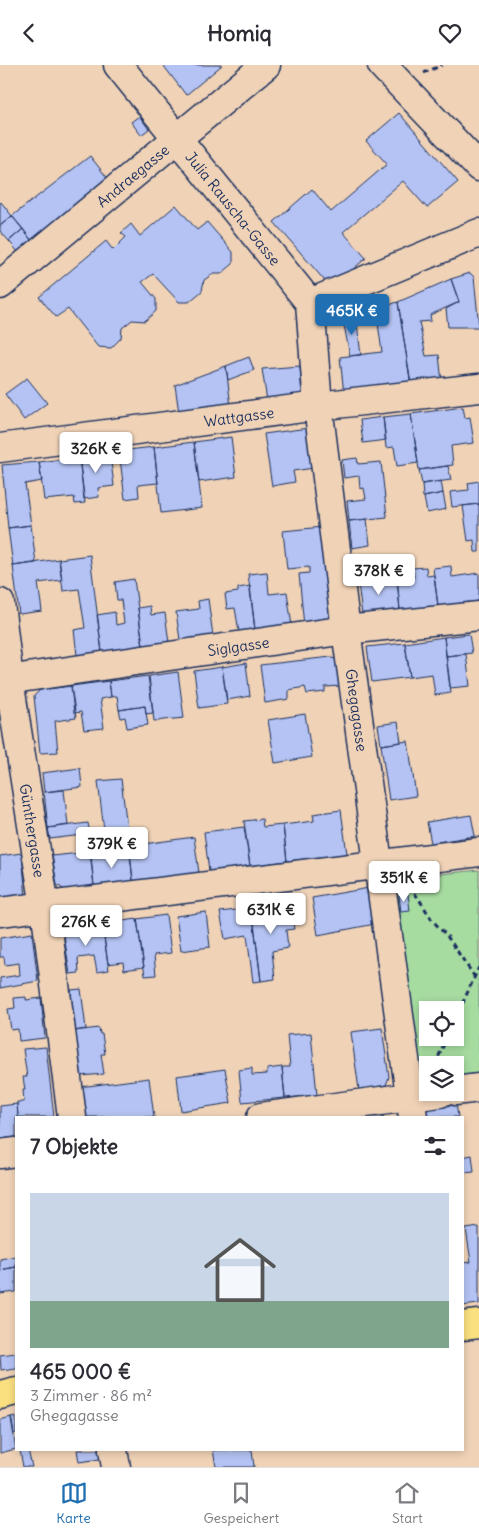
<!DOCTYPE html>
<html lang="de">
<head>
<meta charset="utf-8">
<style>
	:root { --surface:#fff; --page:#f7f7f7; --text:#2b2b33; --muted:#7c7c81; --line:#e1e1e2; --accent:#1f6fb2 }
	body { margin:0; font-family:Delius,sans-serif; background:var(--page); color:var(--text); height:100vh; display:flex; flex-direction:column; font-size:19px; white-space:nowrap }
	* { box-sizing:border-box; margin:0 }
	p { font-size:16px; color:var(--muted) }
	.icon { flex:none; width:28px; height:28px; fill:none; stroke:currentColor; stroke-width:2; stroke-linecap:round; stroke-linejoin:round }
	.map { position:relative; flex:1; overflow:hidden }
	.drawer { position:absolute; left:15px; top:1051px; width:449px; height:335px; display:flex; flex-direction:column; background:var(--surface); border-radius:0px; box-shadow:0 2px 8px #0003 }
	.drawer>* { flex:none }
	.tools { position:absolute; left:419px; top:936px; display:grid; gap:10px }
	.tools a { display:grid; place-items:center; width:45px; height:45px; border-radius:0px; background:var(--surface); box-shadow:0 2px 8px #0003; font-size:25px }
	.price { position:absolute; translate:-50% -42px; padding:0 11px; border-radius:5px; background:#fff; color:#222; font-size:16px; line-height:32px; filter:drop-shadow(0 1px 2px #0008) }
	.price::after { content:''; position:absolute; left:50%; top:30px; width:15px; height:11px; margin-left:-8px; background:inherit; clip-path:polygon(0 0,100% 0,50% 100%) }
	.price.current { background:var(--accent); color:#fff }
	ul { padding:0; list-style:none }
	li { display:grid; align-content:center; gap:10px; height:265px; padding:0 15px }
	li+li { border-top:1px solid var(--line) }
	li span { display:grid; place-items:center; height:155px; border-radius:0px; color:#555 }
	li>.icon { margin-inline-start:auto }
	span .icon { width:90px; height:90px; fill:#fffc; stroke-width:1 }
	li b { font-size:21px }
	h2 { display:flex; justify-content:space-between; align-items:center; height:60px; padding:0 15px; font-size:21px }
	header { display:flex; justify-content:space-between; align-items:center; height:65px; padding:0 15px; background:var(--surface); font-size:22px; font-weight:800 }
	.dock { display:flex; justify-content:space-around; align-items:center; height:70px; border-top:1px solid var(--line); background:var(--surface); font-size:14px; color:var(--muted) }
	.dock a { display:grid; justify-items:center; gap:2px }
	.dock .current { color:var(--accent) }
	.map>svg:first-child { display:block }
</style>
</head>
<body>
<header><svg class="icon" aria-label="back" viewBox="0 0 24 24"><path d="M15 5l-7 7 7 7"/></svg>Homiq<svg class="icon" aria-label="heart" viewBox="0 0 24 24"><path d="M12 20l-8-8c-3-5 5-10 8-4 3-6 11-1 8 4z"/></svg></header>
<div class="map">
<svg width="479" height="1402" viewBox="0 0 479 1402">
	<rect width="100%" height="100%" fill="#f0d3b7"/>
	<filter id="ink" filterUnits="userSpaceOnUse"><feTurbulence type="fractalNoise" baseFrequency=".02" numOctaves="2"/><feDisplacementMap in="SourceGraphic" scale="10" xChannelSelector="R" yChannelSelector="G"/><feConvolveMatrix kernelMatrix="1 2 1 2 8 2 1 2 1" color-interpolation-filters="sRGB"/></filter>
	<g filter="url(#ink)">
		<path fill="#a6dca0" stroke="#60867f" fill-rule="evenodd" d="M479 805V1008L455 1012V1000H428L427 1016 419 1018 395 814ZM428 945H455V972H428Z"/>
		<path fill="#b4c3f3" stroke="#1b2f5e" d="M163 0H222L186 30Z
			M399 48 458 117 427 143 403 116 343 167 366 193 331 223 274 157 312 124 331 147 387 99 366 76Z
			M139 51 149 64 141 70 131 57Z
			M90 91 109 115 32 176 12 151Z
			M1 137 12 151 0 161V138Z
			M176 140 197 165 207 157 233 187V199L221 209H213L204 215 202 226 189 237H179L153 209 142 217 156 234V246L145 256 132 255 122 263 121 273 111 283 98 282 68 244 56 252 39 232 106 176 113 185 126 172 121 168 131 159 140 171Z
			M12 151 23 164 9 176 0 166V161Z
			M23 164 32 176 18 187 9 176Z
			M470 208 474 212 479 262H448L446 244 459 237 451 214Z
			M451 214 459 237 430 250 431 256 419 257 426 291 439 290 442 317 411 320 398 237Z
			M398 237 411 320 344 329 340 292 382 287 376 244Z
			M356 251 361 290 350 291 343 255Z
			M249 292 254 305 228 315 226 301Z
			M226 301 231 342 179 348 175 320Z
			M300 301 302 331 267 336 262 304Z
			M27 313 47 338 24 355 5 329Z
			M463 342 465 353 470 352 474 378 451 381 453 400 419 405 411 349Z
			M411 349 418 398 397 401 394 382 386 383 383 352Z
			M383 352 386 375 363 378 360 355Z
			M308 363 314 403 293 406 295 417 272 421 264 369Z
			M231 372 236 412 199 417 194 377Z
			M194 377 202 443 161 448 154 382Z
			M154 382 158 418 138 420 139 432 125 434 119 386Z
			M110 388 114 421 98 423 99 432 84 434 79 392Z
			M79 392 85 438 75 439 74 432 44 435 39 397Z
			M357 393 358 399 381 397 387 452 349 456 347 436 366 434 364 423 360 424 359 411 344 413 342 395Z
			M39 397 42 416 25 419 31 460 8 463 2 400Z
			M448 401 451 415 422 419 419 405Z
			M441 416 443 428 423 432 422 419Z
			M479 416V439L452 442 450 427 469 425 468 418Z
			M443 428 446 444 427 448 424 432Z
			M479 439V487H475L474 475 468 476 463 441Z
			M367 454 370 480 352 483 349 456Z
			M31 460 36 498 13 501 8 463Z
			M322 462 333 549 329 557 304 561 299 509 309 508V502L287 504 283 466Z
			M90 490 102 587 77 590 74 565 85 563 79 524 63 526 59 494Z
			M59 494 62 515 38 518 42 546 19 549 13 501Z
			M451 501 452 512 479 508V536L438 541 433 503Z
			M426 502 427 511 434 510 438 541 400 545 397 514 414 512 412 503Z
			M267 507 269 529 287 527 292 561 255 565 248 509Z
			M397 513 400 545 362 550 358 518Z
			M134 514 143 581 102 587 97 550 115 547 116 560 124 558 121 535H117L115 517Z
			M250 521 255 565 239 567 235 543 227 544 225 529 238 527V523Z
			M208 534 213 571 180 575 176 547 199 544 198 536Z
			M150 541 151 550 165 548 169 578 143 581 138 543Z
			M469 569 472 588 446 591 444 572Z
			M444 572 451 628 435 630 432 609 410 612 405 578Z
			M405 578 410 612 372 617 367 582Z
			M466 589 470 621 450 623 446 591Z
			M331 592 338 596 341 621 325 622V627L307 629 305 622 289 625V634L265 638 260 600Z
			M246 598 250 631 227 635 222 602Z
			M222 602 227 639 199 643 194 606Z
			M178 607 184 653 154 656 149 611Z
			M148 611 153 648 146 649 145 641 119 645 117 631 111 632 109 616Z
			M109 616 111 632 100 634 104 663 84 665 81 647 74 648 71 621Z
			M71 621 76 653 55 656 58 687 40 688 34 631 40 625Z
			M145 641 148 660 127 663 125 652 121 653 119 645Z
			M305 649 312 692 275 698 268 655Z
			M398 657 401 677 381 680 378 660Z
			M408 676 416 731 389 735 381 680Z
			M80 703 82 722 44 727 42 708Z
			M121 714 130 787 107 790 98 716Z
			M64 725 68 760 48 763 44 727Z
			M341 745 347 789 287 796 283 760 314 756 313 749Z
			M471 750 475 771 431 778 427 757Z
			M262 754 263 762 283 760 287 796 250 801 244 756Z
			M88 758 90 769 50 774 48 763Z
			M244 762 250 801 209 806 204 767Z
			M194 772 199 808 133 816 129 781Z
			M90 787 94 821 65 825 57 820 52 791Z
			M130 787 133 816 94 821 91 791Z
			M22 788 26 833 0 836V791Z
			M369 823 375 859 318 870 312 833Z
			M408 829 410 846 401 847 399 830Z
			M290 838 294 864 286 865 288 883 272 886 275 914 261 916 252 843Z
			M252 843 261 916 253 917 247 870 225 874 220 847Z
			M206 847 210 882 181 886 176 851Z
			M166 850 171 888 154 890 156 910 145 911 137 854Z
			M137 854 144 902 124 905 123 897 108 899 102 859Z
			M102 859 109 905 97 907 94 891 78 893 79 908 70 909 63 864Z
			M32 868 38 916 0 923V913L20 910 19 898 5 900 4 892H0V873Z
			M81 924 86 964 74 966 71 925Z
			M26 932V935L41 933 45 973 19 976 18 964 11 965 8 944 15 943 14 933Z
			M99 963 100 969H102L105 989H101L104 1009 80 1011 74 966Z
			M382 963 389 1012 386 1020 359 1025 351 967Z
			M311 968 317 1030 285 1033 282 1002H290L287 970Z
			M46 982 54 1052H18L17 1037H24L23 1025H25L23 1012H27L23 984Z
			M282 1002 285 1033 242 1037 239 1005 252 1003V1010L267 1009V1004Z
			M225 1004 231 1038 181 1046 177 1011Z
			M149 1013 154 1052H84L80 1022Z
			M456 1038 458 1052H428L426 1042Z
			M17 1039 18 1052H16V1072L0 1074V1041Z
			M380 1050 384 1052H358Z
			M472 1090 474 1107 462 1108V1092Z
			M479 1162V1239L462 1241V1198L471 1197 466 1164Z
			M16 1191V1202L0 1205V1194Z
			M16 1202V1227L0 1229V1205Z
			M16 1288V1303L1 1305 0 1290Z
			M16 1351V1368L14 1369 11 1352Z
			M11 1352 16 1384 0 1388V1355Z
			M20 1385H28L32 1402H23Z
			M77 1385H99L100 1394 79 1397Z
			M213 1385H252L254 1402H216Z"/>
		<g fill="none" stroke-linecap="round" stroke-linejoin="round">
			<defs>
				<g id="minor">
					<path id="s1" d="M118 0 310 238"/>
					<path d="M382 0 479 102"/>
					<path id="s2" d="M0 220 266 0"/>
					<path id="s3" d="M310 238 318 341 346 565 413 1052"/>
					<path d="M310 238 479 168"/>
					<path id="s4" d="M0 383 318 341 479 323"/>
					<path id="s5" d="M0 538 9 615 45 842 72 1052"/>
					<path id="s6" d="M0 616 346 565 479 551"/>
					<path d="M0 847 479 787"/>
					<path d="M455 1026 479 1023"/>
					<path d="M261 1052 440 1028"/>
					<path d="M0 1089 16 1087"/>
					<path d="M113 1385 116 1402"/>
				</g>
				<path id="major" d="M462 1261 479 1259
					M0 1330 16 1326"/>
			</defs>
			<use href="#minor" stroke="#1b2f5e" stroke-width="31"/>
			<use href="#major" stroke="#1b2f5e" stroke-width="31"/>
			<path stroke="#1b2f5e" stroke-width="3" stroke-dasharray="5 4" stroke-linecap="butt" d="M424 8 442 0
				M409 821 419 834 432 855 447 871 474 911 479 915
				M455 955 479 902
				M435 1000 447 972"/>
			<use href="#minor" stroke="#f0d3b7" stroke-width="28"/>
			<use href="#major" stroke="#fbe080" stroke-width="28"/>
		</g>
	</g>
	<g text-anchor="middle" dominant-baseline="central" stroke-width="4" stroke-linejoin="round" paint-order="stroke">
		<g font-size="15" fill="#1b2f5e" stroke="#f0d3b7">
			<text stroke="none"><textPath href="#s2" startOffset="172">Andraegasse</textPath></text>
			<text stroke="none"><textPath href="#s1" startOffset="184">Julia Rauscha-Gasse</textPath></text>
			<text stroke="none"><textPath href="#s4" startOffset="241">Wattgasse</textPath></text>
			<text stroke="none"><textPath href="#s6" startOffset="241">Siglgasse</textPath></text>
			<text stroke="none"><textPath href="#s3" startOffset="410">Ghegagasse</textPath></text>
			<text stroke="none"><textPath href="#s5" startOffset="230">Günthergasse</textPath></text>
		</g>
	</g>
</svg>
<div class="tools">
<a><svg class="icon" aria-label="locate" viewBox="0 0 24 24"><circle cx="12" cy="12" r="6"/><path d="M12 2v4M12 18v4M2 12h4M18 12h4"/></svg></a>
<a><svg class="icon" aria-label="layers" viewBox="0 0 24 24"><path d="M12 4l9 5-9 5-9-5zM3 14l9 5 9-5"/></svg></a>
</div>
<b class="price current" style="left:352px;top:271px">465K €</b>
<b class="price" style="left:96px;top:409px">326K €</b>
<b class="price" style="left:379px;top:531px">378K €</b>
<b class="price" style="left:112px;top:804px">379K €</b>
<b class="price" style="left:404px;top:838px">351K €</b>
<b class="price" style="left:271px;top:870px">631K €</b>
<b class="price" style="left:86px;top:882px">276K €</b>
<section class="drawer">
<h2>7 Objekte<svg class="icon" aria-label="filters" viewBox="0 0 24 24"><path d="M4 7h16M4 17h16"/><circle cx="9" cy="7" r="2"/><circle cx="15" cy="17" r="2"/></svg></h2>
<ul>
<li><span style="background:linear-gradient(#c9d6e8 70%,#7fa58c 0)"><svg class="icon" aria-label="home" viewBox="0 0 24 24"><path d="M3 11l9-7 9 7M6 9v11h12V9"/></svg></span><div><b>465 000 €</b><p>3 Zimmer · 86 m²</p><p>Ghegagasse</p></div></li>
</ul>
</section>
</div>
<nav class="dock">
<a class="current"><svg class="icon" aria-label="map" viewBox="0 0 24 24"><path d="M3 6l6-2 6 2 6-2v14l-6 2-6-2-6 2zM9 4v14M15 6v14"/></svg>Karte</a>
<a><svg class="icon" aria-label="saved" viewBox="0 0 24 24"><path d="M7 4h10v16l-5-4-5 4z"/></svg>Gespeichert</a>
<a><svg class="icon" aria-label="home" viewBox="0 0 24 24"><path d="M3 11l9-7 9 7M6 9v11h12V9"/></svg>Start</a>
</nav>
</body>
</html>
